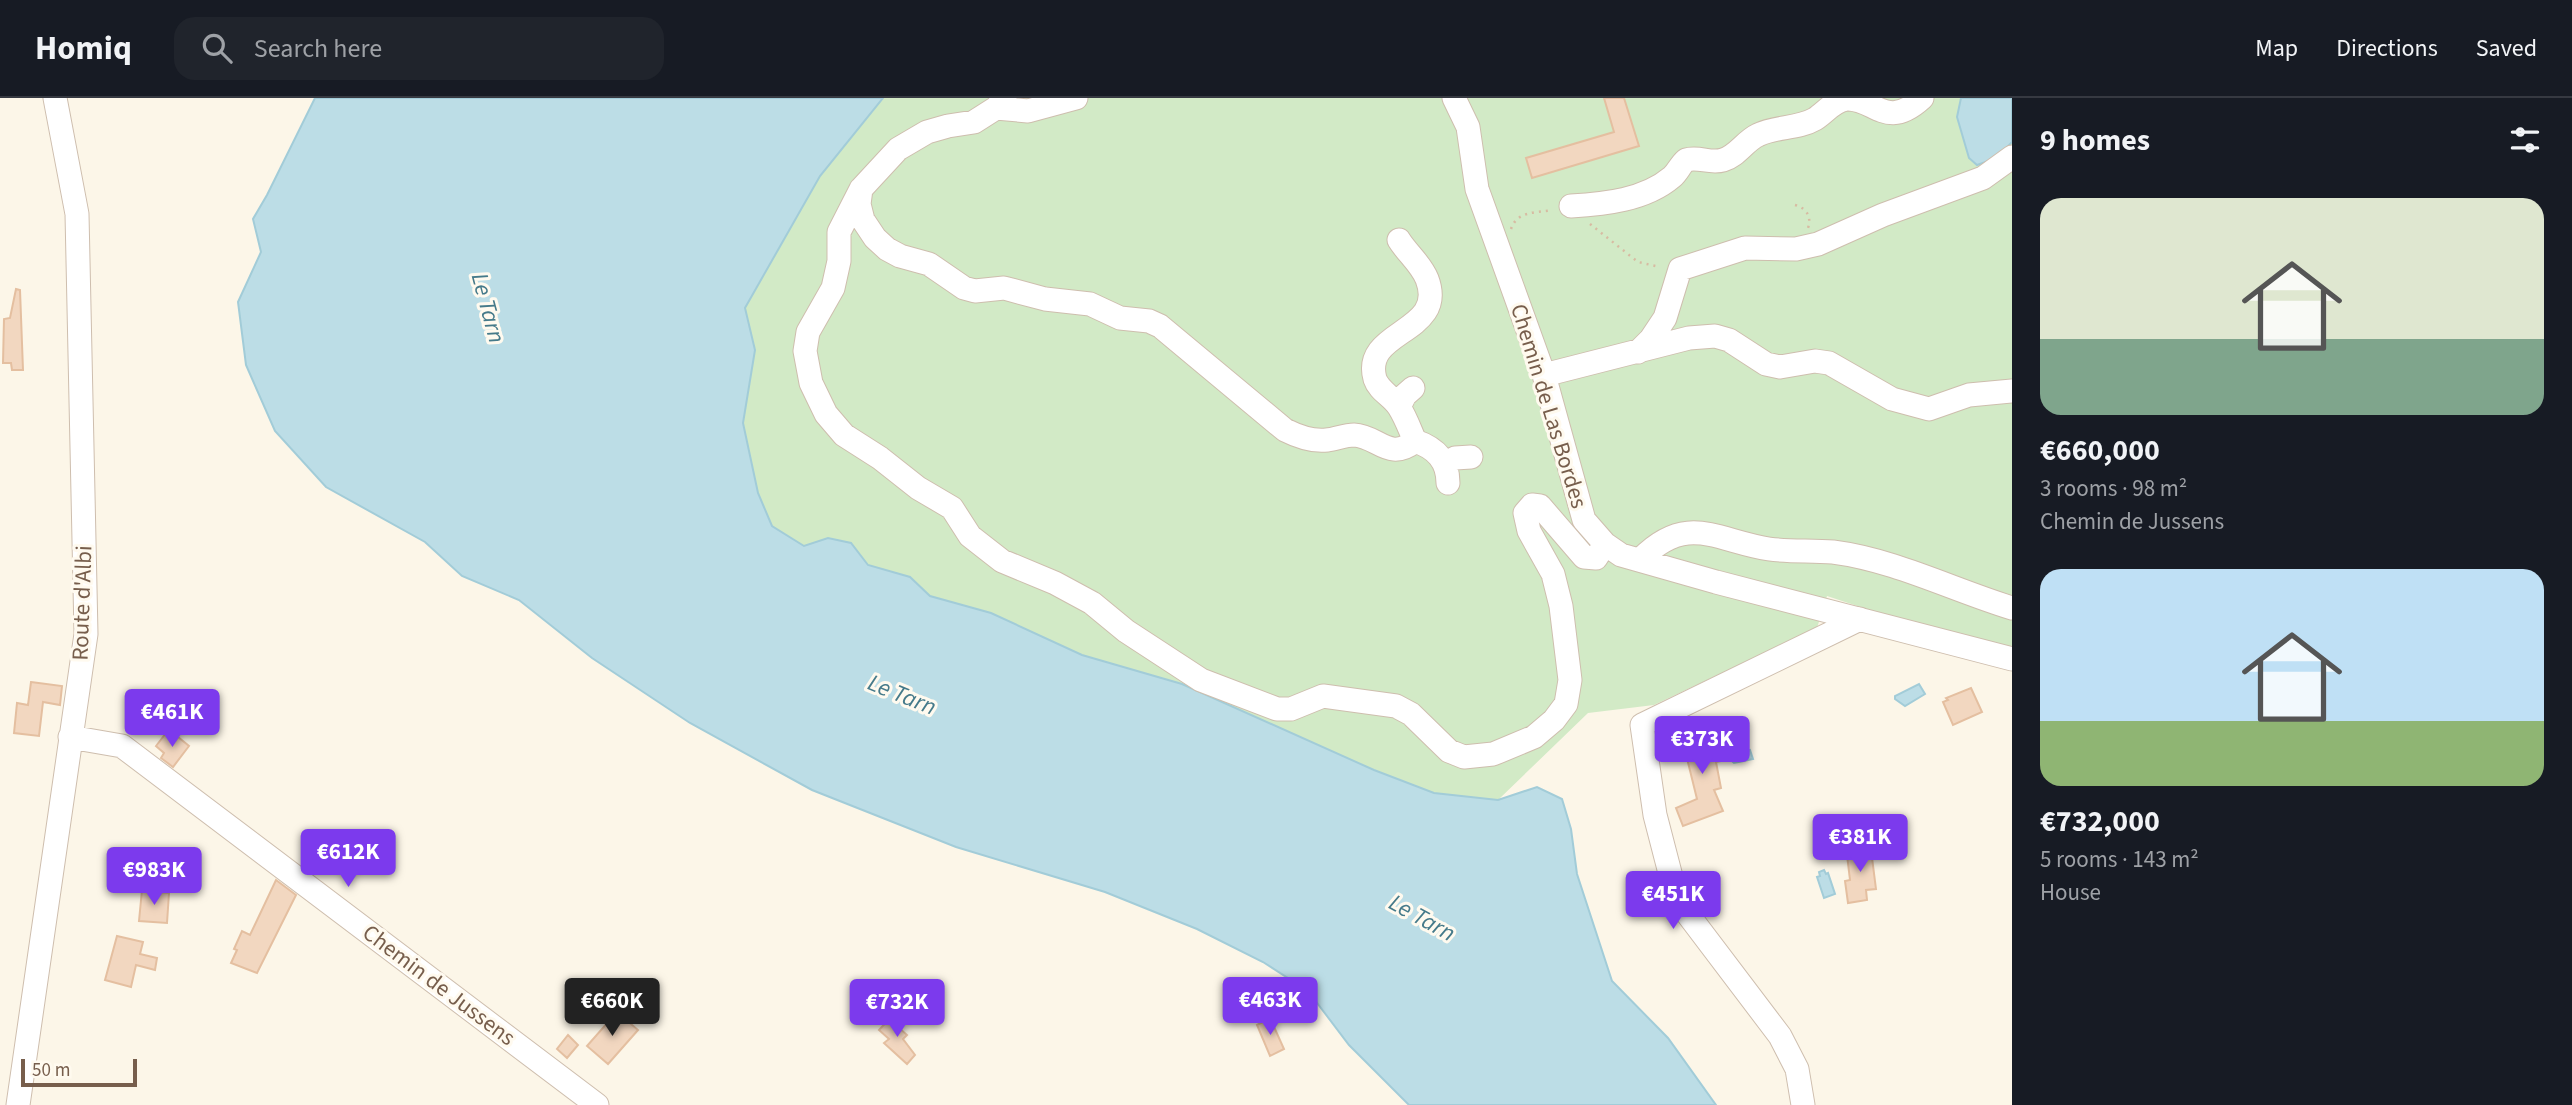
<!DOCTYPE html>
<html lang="en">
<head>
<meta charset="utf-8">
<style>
	:root { --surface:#171b24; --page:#20242c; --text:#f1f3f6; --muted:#9ea1a6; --line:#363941; --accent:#7c3aed }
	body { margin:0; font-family:"Source Sans 3",sans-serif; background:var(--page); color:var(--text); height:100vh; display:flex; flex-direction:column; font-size:26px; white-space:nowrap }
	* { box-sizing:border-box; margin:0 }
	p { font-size:23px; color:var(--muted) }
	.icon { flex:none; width:38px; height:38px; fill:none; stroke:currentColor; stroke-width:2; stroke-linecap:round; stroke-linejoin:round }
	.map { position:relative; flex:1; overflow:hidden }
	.panel { display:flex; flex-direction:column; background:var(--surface); width:560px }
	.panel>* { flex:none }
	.scale { position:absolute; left:21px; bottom:18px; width:116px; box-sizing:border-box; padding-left:7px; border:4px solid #775e4c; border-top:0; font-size:19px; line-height:24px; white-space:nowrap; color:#775e4c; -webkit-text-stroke:5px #fffaef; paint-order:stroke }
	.price { position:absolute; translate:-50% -60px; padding:0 16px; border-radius:7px; background:var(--accent); color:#fff; font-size:23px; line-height:46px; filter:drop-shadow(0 2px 4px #0008) }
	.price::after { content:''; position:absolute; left:50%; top:42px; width:21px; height:16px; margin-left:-10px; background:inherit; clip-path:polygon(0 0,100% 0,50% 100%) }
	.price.on { background:#222; color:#fff }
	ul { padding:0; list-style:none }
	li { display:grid; align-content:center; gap:14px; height:371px; padding:0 28px }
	li span { display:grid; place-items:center; height:217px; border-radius:21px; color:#555 }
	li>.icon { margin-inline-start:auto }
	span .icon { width:126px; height:126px; fill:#fffc; stroke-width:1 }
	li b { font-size:30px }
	h2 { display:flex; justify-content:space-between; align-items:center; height:84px; padding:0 28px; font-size:30px }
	header { display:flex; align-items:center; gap:42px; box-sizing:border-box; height:98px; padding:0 35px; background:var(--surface); border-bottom:2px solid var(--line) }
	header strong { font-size:33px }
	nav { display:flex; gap:38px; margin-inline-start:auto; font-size:24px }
	.search { width:490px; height:63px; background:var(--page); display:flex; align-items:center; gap:18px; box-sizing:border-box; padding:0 24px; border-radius:21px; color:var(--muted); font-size:26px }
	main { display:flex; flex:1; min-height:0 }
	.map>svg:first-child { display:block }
</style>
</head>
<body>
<header>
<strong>Homiq</strong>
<div class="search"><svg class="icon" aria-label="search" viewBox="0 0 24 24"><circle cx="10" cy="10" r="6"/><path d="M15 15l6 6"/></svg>Search here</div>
<nav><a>Map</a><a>Directions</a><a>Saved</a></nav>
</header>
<main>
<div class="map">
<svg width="2012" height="1007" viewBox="0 0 2012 1007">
	<rect width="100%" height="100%" fill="#fcf6e8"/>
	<path fill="#d2eac6" d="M883 0H2012V559L1827 498 1817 530 1654 607 1588 615 1498 702 1434 695 1374 672 1182 586 1082 557 991 515 930 498 910 479 868 467 851 445 828 440 804 448 772 428 758 395 743 325 755 253 745 210 820 78Z"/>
	<path fill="#bcdde6" stroke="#a2ccd8" stroke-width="2" d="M315 0H883L820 78 745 210 755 252 743 325 758 395 772 428 804 448 828 440 851 445 868 467 910 479 930 498 991 515 1082 557 1182 586 1374 672 1434 695 1498 702 1537 689 1562 701 1571 731 1577 776 1612 883 1668 940 1716 1007H1409L1349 947 1308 893 1263 864 1197 831 1105 794 956 749 812 692 690 625 592 560 519 502 462 478 425 444 326 389 275 333 246 267 238 204 261 154 253 121 267 97Z
		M1961 0H2012V44L1997 60 1977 67 1969 60 1957 19Z
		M1919 586 1925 596 1905 608 1895 601V598Z
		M1750 652 1753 661 1734 665 1732 663V656Z
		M1824 772 1826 776 1828 775 1835 796 1824 800 1817 779 1820 778 1819 774Z"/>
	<path fill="#f2d7c0" stroke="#e4bfa0" stroke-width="2" d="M1604 0H1624L1639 48 1532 80 1526 60 1614 34Z
		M16 191 20 192 23 272H12L11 265H3L4 221 10 220Z
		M31 584 62 588 60 607 43 604 39 638 14 635 17 605 28 607Z
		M1971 590 1982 614 1953 627 1943 604 1948 602 1946 600Z
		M1708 629 1711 641 1715 640 1721 663 1716 664 1721 690 1714 692 1723 713 1683 728 1676 710 1697 701 1681 636Z
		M166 635 176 642 178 639 189 648 173 669 161 660 164 655 156 648Z
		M1870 744 1876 791 1866 792 1867 802 1848 805 1845 783 1850 782 1847 757 1859 755 1858 746Z
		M276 782 296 797 257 875 231 865 237 852 234 851 242 833 250 837Z
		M142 792 169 795 167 825 139 823Z
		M117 838 143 844 140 856 157 860 155 872 136 867 131 889 105 882Z
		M617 914 638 932 608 966 587 948Z
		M895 915 904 924 899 930 907 937 903 941 915 957 907 966 884 945 889 941 879 932Z
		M1270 920 1284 951 1270 958 1257 927Z
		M568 937 578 947 567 960 557 951Z"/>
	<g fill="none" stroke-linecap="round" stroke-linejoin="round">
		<defs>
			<path id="minor" d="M1005 0 996 10 974 24 948 28 927 34 898 51 861 91 839 134V163L833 190 808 234 805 253 811 285 826 316 844 337 880 360 918 390 952 410 970 438 1002 463 1055 485 1092 505 1126 533 1201 582 1277 611H1291L1323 598 1396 608 1411 616 1449 653 1464 659 1493 656 1534 639 1554 622 1566 606 1570 582 1561 508 1553 476 1529 433 1525 415 1532 407 1540 408 1584 459 1596 460 1605 446
				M1454 0 1468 29 1477 91 1544 277 1584 422 1605 446 1621 457 1716 484 2012 561
				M996 10 1028 13 1076 0
				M861 91 859 106 863 122 875 140 887 151 900 158 929 166 964 190 975 193 1004 190 1045 201 1090 206 1120 220 1149 223 1160 228 1285 332C1297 338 1312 344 1327 342 1336 341 1345 337 1354 337 1378 338 1389 364 1415 343 1436 350 1448 363 1448 385
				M1571 108C1605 106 1645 102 1672 79 1678 74 1680 67 1686 62 1699 58 1710 66 1723 62 1737 58 1745 43 1758 37 1776 28 1798 31 1815 21 1826 14 1834 2 1847 1 1875 0 1886 33 1922 0
				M1399 142C1407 155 1421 166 1427 181 1448 236 1361 231 1375 281 1379 293 1392 298 1399 309 1406 320 1410 332 1415 343
				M1638 254 1651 241 1665 220 1680 171 1745 150 1796 151 1818 146 1883 117 1983 80 2012 59
				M1544 277 1689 240 1715 238 1729 242 1766 266 1780 269 1815 263 1829 265 1892 301 1929 311 1969 297 2012 293
				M1399 309 1405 297 1413 290
				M1445 366 1455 360 1471 359
				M1641 461C1687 414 1717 443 1769 451 1791 454 1812 452 1833 454 1895 462 1953 492 2012 510
				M70 639 122 648 597 1007
				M18 1007 86 536 77 116 55 0
				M1803 1007 1797 971 1780 938 1677 802 1655 717 1642 627 1860 521"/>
		</defs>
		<use href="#minor" stroke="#cebeae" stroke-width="25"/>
		<path stroke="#d7bba2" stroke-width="2.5" stroke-dasharray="2 5" stroke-linecap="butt" d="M1795 107C1806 110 1812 118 1808 130
			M1590 126 1638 164 1660 169
			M1511 131C1517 113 1535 115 1552 112"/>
		<use href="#minor" stroke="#fff" stroke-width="23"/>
	</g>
	<g text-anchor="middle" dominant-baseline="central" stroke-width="6" stroke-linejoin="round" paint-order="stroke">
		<g font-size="23" fill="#775e4c" stroke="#fffaef">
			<text transform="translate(1549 308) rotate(73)">Chemin de Las Bordes</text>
			<text transform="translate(82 505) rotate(-88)">Route d'Albi</text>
			<text transform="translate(439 887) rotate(37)">Chemin de Jussens</text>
		</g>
		<g font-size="24" font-style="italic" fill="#457a8a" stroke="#fffaef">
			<text transform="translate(488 210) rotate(75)">Le Tarn</text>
			<text transform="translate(902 597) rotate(22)">Le Tarn</text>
			<text transform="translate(1422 820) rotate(29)">Le Tarn</text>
		</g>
	</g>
</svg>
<div class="scale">50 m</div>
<b class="price" style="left:172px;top:651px">€461K</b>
<b class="price" style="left:1702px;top:678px">€373K</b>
<b class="price" style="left:1860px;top:776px">€381K</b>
<b class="price" style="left:348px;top:791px">€612K</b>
<b class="price" style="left:154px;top:809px">€983K</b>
<b class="price" style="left:1673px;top:833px">€451K</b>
<b class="price" style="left:1270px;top:939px">€463K</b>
<b class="price on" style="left:612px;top:940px">€660K</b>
<b class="price" style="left:897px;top:941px">€732K</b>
</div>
<section class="panel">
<h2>9 homes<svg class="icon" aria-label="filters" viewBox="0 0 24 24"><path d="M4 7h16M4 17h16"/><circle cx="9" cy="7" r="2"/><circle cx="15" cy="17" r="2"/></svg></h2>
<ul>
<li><span style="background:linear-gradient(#dfe7d0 65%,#7fa58c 0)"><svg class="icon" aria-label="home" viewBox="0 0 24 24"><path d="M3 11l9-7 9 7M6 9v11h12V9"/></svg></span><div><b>€660,000</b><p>3 rooms · 98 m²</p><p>Chemin de Jussens</p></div></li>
<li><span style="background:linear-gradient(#bfe0f5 70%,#8fb573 0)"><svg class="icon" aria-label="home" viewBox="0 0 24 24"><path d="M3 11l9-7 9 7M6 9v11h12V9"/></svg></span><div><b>€732,000</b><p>5 rooms · 143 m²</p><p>House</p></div></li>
</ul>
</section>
</main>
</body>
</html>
